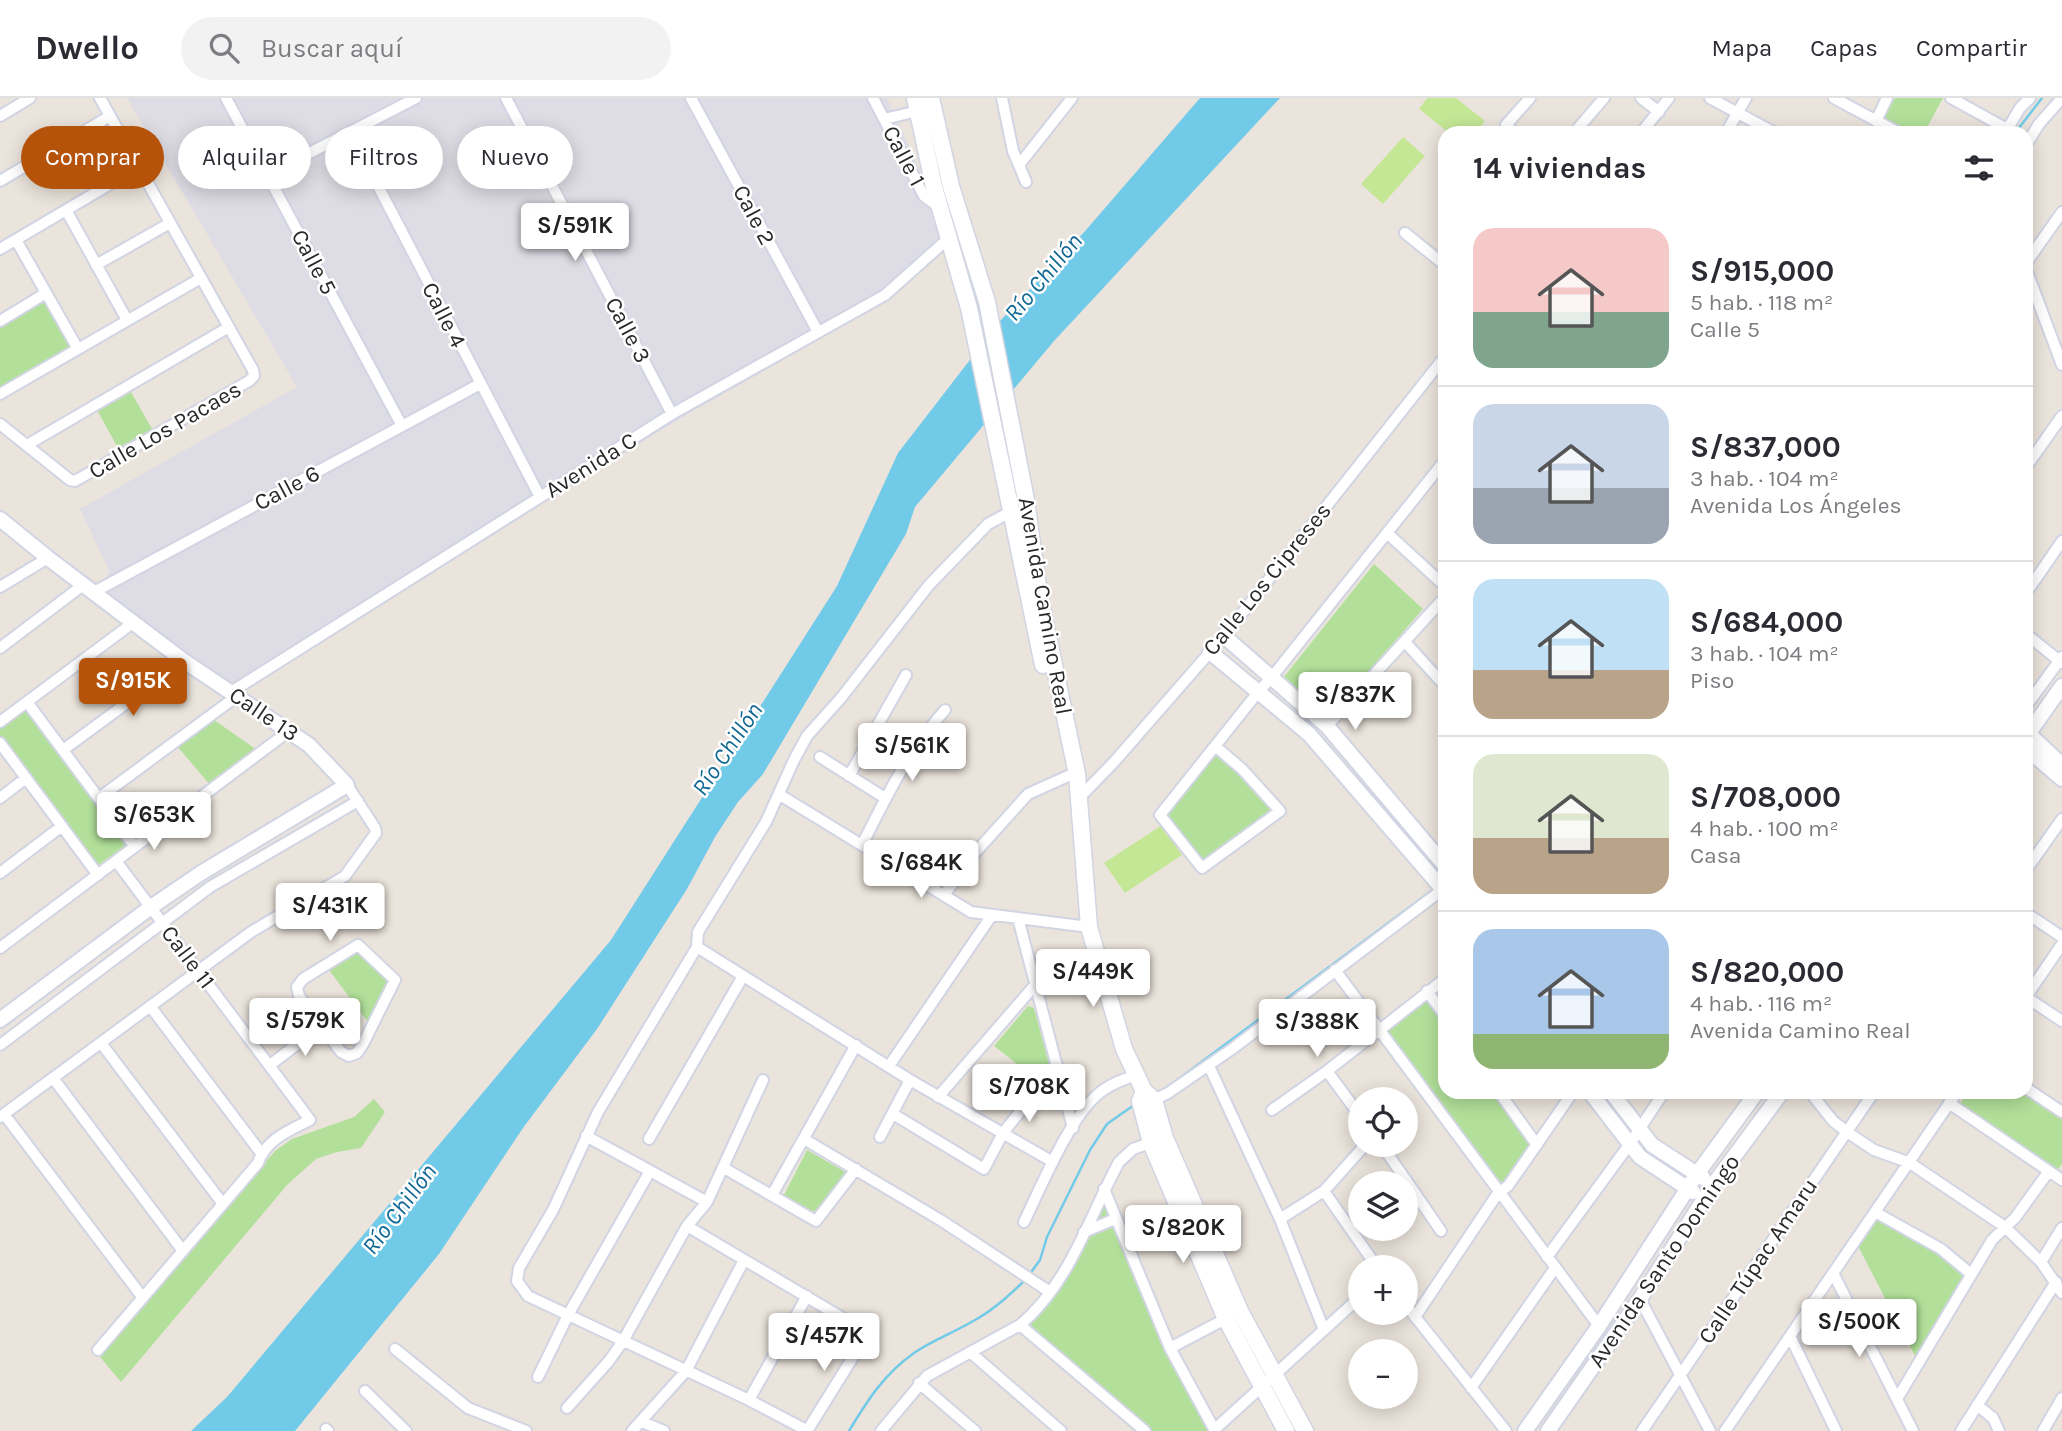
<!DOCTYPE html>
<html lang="es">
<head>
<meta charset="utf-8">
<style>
	:root { --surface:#fff; --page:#f2f2f3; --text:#2b2b33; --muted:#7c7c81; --line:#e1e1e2; --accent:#b45309 }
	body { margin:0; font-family:Karla,sans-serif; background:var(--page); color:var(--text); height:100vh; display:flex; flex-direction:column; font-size:26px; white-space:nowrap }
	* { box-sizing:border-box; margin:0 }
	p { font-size:23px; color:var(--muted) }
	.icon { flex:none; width:38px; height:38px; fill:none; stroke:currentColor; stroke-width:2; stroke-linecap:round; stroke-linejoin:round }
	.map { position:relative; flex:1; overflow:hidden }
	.side { position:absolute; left:1438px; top:28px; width:595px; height:973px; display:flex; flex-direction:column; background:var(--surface); border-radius:21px; box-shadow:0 4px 18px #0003 }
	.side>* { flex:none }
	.top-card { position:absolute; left:21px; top:28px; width:665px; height:63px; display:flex; gap:14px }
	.controls { position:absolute; left:1348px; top:989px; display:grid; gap:14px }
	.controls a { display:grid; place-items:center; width:70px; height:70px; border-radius:50%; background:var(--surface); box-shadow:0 4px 18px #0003; font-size:35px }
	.price { position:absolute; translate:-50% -60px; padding:0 16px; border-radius:7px; background:#fff; color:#222; font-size:23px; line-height:46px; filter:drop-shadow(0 2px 4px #0008) }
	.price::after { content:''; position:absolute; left:50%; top:42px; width:21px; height:16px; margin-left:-10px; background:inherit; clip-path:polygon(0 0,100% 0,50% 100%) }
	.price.on { background:var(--accent); color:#fff }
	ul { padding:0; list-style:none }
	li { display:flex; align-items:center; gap:21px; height:175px; padding:0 35px }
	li+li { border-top:2px solid var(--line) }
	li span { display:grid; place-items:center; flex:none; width:196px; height:140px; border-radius:21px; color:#555 }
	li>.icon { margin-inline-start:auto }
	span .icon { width:84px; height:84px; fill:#fffc; stroke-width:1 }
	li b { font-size:30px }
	h2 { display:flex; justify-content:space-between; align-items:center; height:84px; padding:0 35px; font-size:30px }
	.chip { padding:0 24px; border-radius:32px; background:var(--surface); box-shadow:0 4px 18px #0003; font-size:24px; line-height:63px }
	.chip.on { background:var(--accent); color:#fff }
	header { display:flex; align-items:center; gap:42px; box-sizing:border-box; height:98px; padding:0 35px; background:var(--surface); border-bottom:2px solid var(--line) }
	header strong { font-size:33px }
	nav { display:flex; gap:38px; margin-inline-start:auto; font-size:24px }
	.search { width:490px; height:63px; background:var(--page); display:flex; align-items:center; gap:18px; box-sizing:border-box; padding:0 24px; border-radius:38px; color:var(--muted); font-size:26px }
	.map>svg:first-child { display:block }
</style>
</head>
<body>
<header>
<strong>Dwello</strong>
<div class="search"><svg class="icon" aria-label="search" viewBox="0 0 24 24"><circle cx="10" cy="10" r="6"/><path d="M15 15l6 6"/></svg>Buscar aquí</div>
<nav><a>Mapa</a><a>Capas</a><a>Compartir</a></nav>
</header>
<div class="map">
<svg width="2062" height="1333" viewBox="0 0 2062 1333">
	<rect width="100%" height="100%" fill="#ebe4dc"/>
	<path fill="#dedce4" d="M127 0H887L925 83 942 139 886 203 676 323 241 591 103 496 109 472 80 411 297 289Z"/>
	<path fill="#b2e09a" d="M1895 0H1943L1924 35H1909L1883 22Z
		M44 201 70 248 0 290V227Z
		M131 294 152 331 118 350 97 312Z
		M1374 466 1423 511 1330 617 1284 579Z
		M26 610 127 746 97 768 0 638V629Z
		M214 622 257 652 210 687 177 648Z
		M1216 653 1241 677 1274 713 1202 763 1166 717Z
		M358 853 389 883 368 924 329 872Z
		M1427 900 1445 926 1446 994H1494L1532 1047 1500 1088 1384 929Z
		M1028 908 1034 910 1049 966 1037 981 994 948Z
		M1968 994H2025L2062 1020V1066L2057 1073 1958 1008Z
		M374 1001 385 1014 361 1050 337 1054 316 1061 287 1087 121 1284 100 1259 275 1053 292 1041 354 1019Z
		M807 1052 847 1075 816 1115 784 1097Z
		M1104 1099 1164 1251 1209 1333H1150L1029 1228 1070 1176Z
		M1876 1120 1939 1155 1965 1176 1916 1260 1858 1148Z"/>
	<path fill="#c4e796" d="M1427 0H1456L1485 23 1475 35H1449L1419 11Z
		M1403 39 1425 58 1383 106 1361 86Z
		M1162 727 1182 757 1125 795 1104 765Z"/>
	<path fill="#72cae9" d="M1200 0H1280L1054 243 915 409 906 436 763 676 738 704 715 739 687 791 597 931 523 1030 439 1156 295 1333H191L227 1299 611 842 837 488 898 355 1000 223 1086 132Z"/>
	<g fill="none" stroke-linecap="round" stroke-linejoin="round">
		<path stroke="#72cae9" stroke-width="2.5" d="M2015 35 2042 0
			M1176 983 1434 791
			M1029 1177 1040 1162 1047 1139 1090 1052 1107 1026 1134 1007
			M849 1333C867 1303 884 1276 914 1255 933 1242 955 1234 975 1222 994 1212 1010 1197 1025 1182"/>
		<defs>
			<path id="minor" d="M226 0 402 328
				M506 0 672 316
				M691 0 818 234
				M873 0 924 98 940 110
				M1002 0 1013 53 1026 84
				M1641 0 1659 14
				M1710 0 1775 35
				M1834 0 1899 35
				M1951 0 2007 31
				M0 18 30 0
				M884 21 918 13
				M1876 23 1887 0
				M350 34 540 399
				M1515 35 1506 27 1530 0
				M1574 35 1604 0
				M1641 35 1669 0
				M1726 35 1746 0
				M2005 35 2020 10 2030 0
				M2026 47 2039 26 2062 0
				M1019 67 1072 0
				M267 77 416 0
				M0 83 110 18
				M66 112 127 222
				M1405 135 1446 168
				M16 142 78 251
				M0 151 139 69
				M2026 165 2062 114
				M96 167 170 125
				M2026 171 2062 267
				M0 223 46 195
				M0 296 201 180
				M0 326 70 382 75 383 249 283 254 278 253 272 100 0
				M27 347 229 229
				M2026 369 2062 318
				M1387 435 1446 489
				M0 489 48 460
				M94 494 480 286
				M2026 495 2062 443
				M2026 536 2062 565
				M1405 544 1446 589
				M0 550 83 487
				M231 594 672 316 885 197 950 139
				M27 604 135 749
				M2026 608 2062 559
				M0 624 134 524
				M1327 628 1446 498
				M0 645 98 777
				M1215 648 1242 671 1280 713 1202 770 1160 717 1259 593 1272 579 1446 361
				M63 652 184 563
				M820 659 885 700
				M849 678 906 577
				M780 697 971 814 1089 829
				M1081 698 1114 664 1224 538 1446 257
				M0 700 26 680
				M99 700 237 598
				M862 747C886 699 909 652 945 612
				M2026 772 2062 721
				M0 775 62 728
				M944 797 974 756 1028 696 1068 678
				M2026 815 2062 839
				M1018 820 1073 1030
				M358 847 395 882 363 946 357 955 349 958 341 954 299 898 297 889 303 881Z
				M697 849 910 982 1053 1064
				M0 850 289 633
				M1335 872 1599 1228
				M1427 893 1446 919
				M2026 899 2062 846
				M2026 899 2062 923
				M150 908 261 1055
				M101 945 223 1106
				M0 947 210 789 358 703
				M270 967 321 928
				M889 968 992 817
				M1209 968 1280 1121 1324 1232
				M1327 973 1360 1018
				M53 980 183 1153
				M2026 990 2062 1014
				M1499 994 1537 1047
				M1810 994 1833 1023 1847 1034 1874 1052 1910 1065 2005 1129 2041 1164 2062 1195
				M938 999 1035 887
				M1154 1002 1168 995 1232 951 1446 789
				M1949 1005 2062 1082
				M1272 1012 1327 973 1446 880
				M4 1016 143 1200
				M893 1016 984 1071 1003 1035 1057 967
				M0 1019 251 834 345 778 376 735 375 730 347 687
				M586 1038 707 1104
				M880 1039 910 982
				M649 1041 743 878
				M804 1041 942 1123 1050 1194
				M1381 1046 1441 1133
				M724 1070 816 1123 856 1071
				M1104 1091 1170 1250 1215 1333
				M1324 1093 1377 1169
				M772 1097 856 947
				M1875 1114 1941 1151 1971 1176
				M1280 1121 1324 1093 1366 1046
				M1024 1124C1041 1089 1069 1021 1097 997 1108 987 1122 982 1136 977
				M687 1128 868 1235 807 1333
				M1084 1134 1115 1121
				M1547 1159 1629 1047 1664 994
				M2041 1164 2062 1130
				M1833 1175 1913 1333
				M1640 1201 1710 1333
				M1405 1206 1506 1333
				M1415 1219 1498 1095 1508 1088 1573 994
				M1020 1227 1145 1333
				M1790 1238 1836 1333
				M1170 1250 1231 1218
				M395 1251 468 1310 526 1333
				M98 1252 258 1065C265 1042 290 1032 310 1022L116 763
				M970 1254 1061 1333
				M538 1279 568 1217 650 1073
				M919 1285 975 1333
				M1471 1290 1555 1170
				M365 1293 406 1333
				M1897 1301 1992 1142 2015 1120 2049 1073
				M749 1302 807 1198
				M1977 1307 1993 1320 1999 1333
				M567 1310 609 1263 623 1243 687 1128 707 1104 763 982
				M642 1324 664 1333
				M326 1331 328 1333
				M1214 1332 1360 1199
				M632 1333 686 1273 744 1162
				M808 1333 749 1302 528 1198 517 1183 519 1170 553 1112 598 1014 697 849 698 834 766 724 794 662 807 638 841 600 929 487 988 426 1010 414
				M881 1333 927 1278 1020 1227C1070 1185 1089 1119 1119 1064L1133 1051 1156 1043
				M1642 1333 1874 994
				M1725 1333 1957 994
				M1961 1333 2056 1184
				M2043 1333 2062 1300"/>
			<path id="tertiary" d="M0 421 48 460 184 563 309 647 347 687 201 775 151 809 0 922
				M1224 538 1327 628 1446 769
				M1210 554 1309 636 1446 795
				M2029 636 2062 667
				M2026 639 2062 588
				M2026 650 2062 681
				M1590 994 1640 1059 1693 1094
				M1611 994 1652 1047 1703 1080
				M1525 1333 1599 1228 1697 1076 1757 994
				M1548 1333 1640 1201 1713 1087 1782 994"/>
			<path id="secondary" d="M915 0 934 89 969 210 1043 567
				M931 0 951 88 987 204 1026 402 1039 496 1077 676 1089 829 1124 951 1144 993 1154 1002 1165 1040 1240 1213 1305 1333
				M1144 993 1140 1003 1151 1045 1226 1221 1286 1333"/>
		</defs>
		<use href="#minor" stroke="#d1d4e2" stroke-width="14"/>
		<use href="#tertiary" stroke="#d1d4e2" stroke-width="18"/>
		<use href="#secondary" stroke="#d1d4e2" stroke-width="19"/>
		<use href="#minor" stroke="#fff" stroke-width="10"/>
		<use href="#tertiary" stroke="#fff" stroke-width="14"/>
		<use href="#secondary" stroke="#fff" stroke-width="16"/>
	</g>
	<g text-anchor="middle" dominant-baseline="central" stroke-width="5" stroke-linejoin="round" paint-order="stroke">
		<g font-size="23" fill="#292929" stroke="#fff">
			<text transform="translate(904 58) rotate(62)">Calle 1</text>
			<text transform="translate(754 117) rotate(62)">Cale 2</text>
			<text transform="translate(314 164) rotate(62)">Calle 5</text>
			<text transform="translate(444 217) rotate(63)">Calle 4</text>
			<text transform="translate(628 232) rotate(62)">Calle 3</text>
			<text transform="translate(165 332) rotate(-30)">Calle Los Pacaes</text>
			<text transform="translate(591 367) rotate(-32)">Avenida C</text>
			<text transform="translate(287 390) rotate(-28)">Calle 6</text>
			<text transform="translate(1267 481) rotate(-51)">Calle Los Cipreses</text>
			<text transform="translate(1045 508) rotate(80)">Avenida Camino Real</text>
			<text transform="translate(264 616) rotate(34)">Calle 13</text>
			<text transform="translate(188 859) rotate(53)">Calle 11</text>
			<text transform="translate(1664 1163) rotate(-56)">Avenida Santo Domingo</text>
			<text transform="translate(1758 1163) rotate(-56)">Calle Túpac Amaru</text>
		</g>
		<g font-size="24" font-style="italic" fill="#126894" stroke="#fff">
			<text transform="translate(1043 179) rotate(-50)">Río Chillón</text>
			<text transform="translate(727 651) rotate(-56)">Río Chillón</text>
			<text transform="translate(399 1111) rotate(-53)">Río Chillón</text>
		</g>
	</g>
</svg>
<div class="controls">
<a><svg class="icon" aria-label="locate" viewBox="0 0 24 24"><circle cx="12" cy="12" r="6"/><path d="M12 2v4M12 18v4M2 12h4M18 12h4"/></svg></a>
<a><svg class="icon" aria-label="layers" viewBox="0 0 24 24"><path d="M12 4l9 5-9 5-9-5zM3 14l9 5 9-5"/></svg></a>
<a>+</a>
<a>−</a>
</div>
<b class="price" style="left:575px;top:165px">S/591K</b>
<b class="price on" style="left:133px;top:620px">S/915K</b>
<b class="price" style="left:1355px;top:634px">S/837K</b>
<b class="price" style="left:912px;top:685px">S/561K</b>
<b class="price" style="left:154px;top:754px">S/653K</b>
<b class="price" style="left:921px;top:802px">S/684K</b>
<b class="price" style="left:330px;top:845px">S/431K</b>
<b class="price" style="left:1093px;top:911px">S/449K</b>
<b class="price" style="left:305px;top:960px">S/579K</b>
<b class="price" style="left:1317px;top:961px">S/388K</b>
<b class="price" style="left:1029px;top:1026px">S/708K</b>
<b class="price" style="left:1183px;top:1167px">S/820K</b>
<b class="price" style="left:1859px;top:1261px">S/500K</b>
<b class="price" style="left:824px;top:1275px">S/457K</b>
<div class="top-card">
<a class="chip on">Comprar</a>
<a class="chip">Alquilar</a>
<a class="chip">Filtros</a>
<a class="chip">Nuevo</a>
</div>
<section class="side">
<h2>14 viviendas<svg class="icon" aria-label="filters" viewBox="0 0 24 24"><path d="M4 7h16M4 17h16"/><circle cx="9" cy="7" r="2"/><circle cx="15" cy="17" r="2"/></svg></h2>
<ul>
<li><span style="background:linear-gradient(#f6c9c9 60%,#7fa58c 0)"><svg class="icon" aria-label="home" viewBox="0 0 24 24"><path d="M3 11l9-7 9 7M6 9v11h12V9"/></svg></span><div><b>S/915,000</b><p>5 hab. · 118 m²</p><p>Calle 5</p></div></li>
<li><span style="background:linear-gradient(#c9d6e8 60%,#9aa5b1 0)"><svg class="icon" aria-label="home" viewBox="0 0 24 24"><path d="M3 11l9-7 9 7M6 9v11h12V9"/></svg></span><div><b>S/837,000</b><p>3 hab. · 104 m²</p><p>Avenida Los Ángeles</p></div></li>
<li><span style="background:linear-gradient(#bfe0f5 65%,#b9a48a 0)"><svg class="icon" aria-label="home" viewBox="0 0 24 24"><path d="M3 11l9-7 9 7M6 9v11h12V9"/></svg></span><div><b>S/684,000</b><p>3 hab. · 104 m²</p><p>Piso</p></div></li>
<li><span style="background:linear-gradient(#dfe7d0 60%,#b9a48a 0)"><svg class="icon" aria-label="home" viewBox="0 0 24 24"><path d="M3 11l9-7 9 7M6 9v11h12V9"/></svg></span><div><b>S/708,000</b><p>4 hab. · 100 m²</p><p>Casa</p></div></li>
<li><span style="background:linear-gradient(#a9c7e8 75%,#8fb573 0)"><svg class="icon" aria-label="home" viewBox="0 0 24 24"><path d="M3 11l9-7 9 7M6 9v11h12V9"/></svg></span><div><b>S/820,000</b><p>4 hab. · 116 m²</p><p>Avenida Camino Real</p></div></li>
</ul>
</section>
</div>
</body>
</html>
